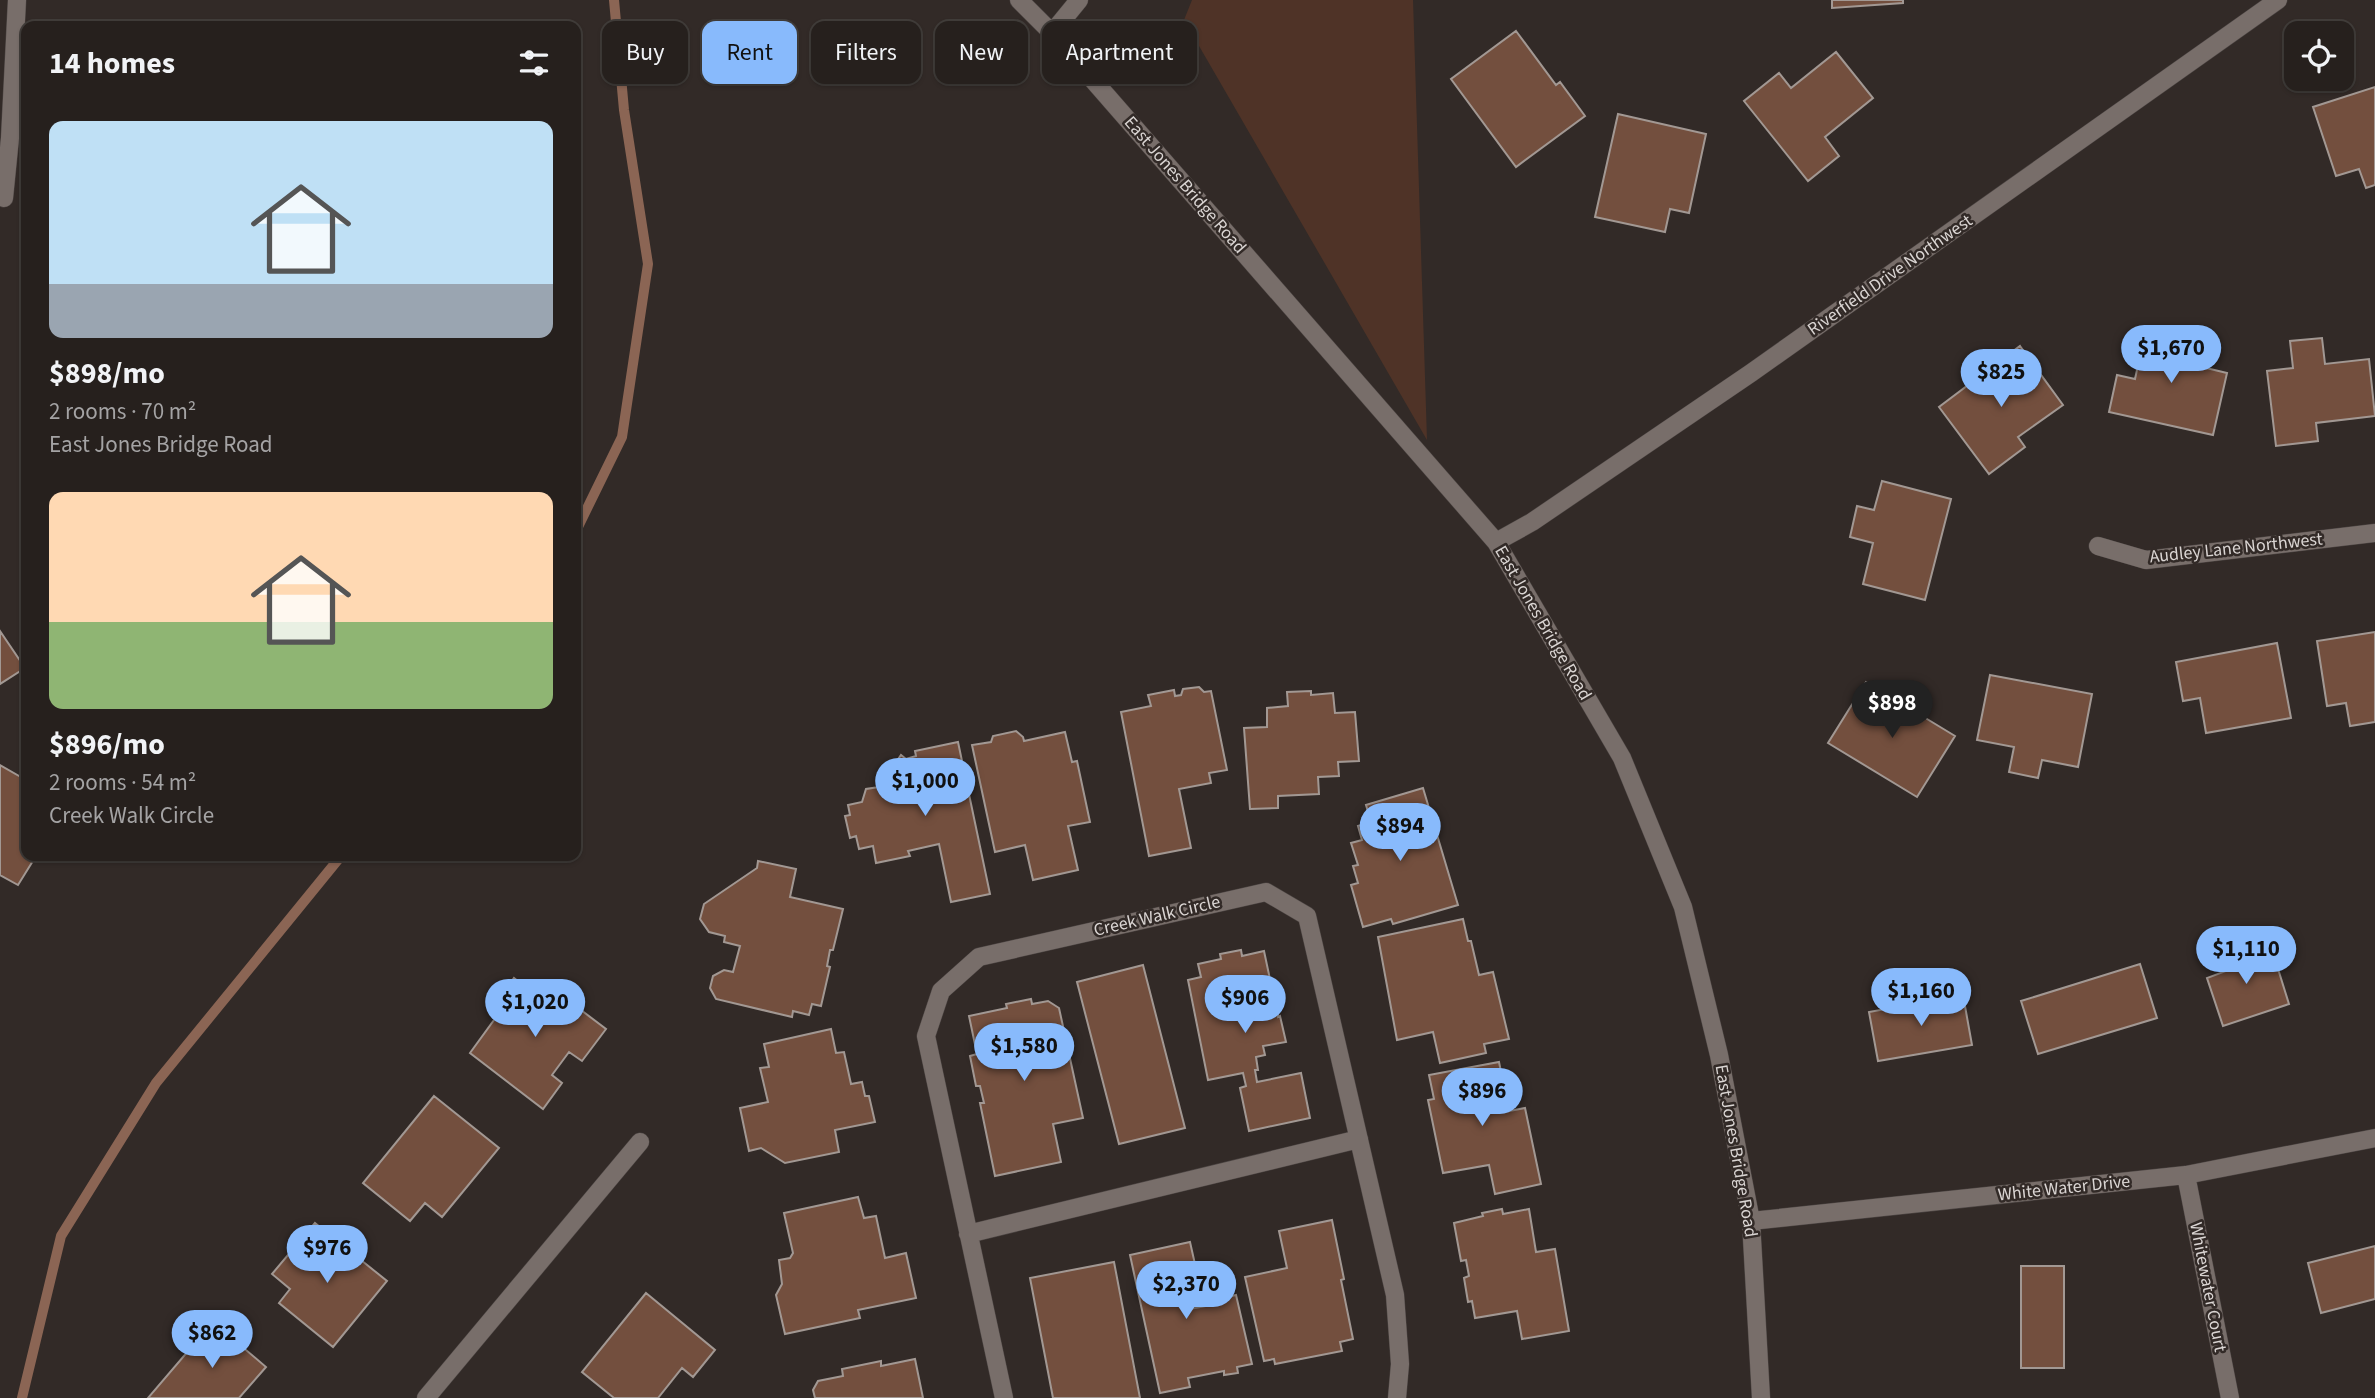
<!DOCTYPE html>
<html lang="en">
<head>
<meta charset="utf-8">
<style>
	:root { --surface:#26201d; --page:#322d2a; --text:#f1f3f6; --muted:#a4a3a4; --line:#423e3b; --accent:#88bafc }
	body { margin:0; font-family:"Source Sans 3",sans-serif; background:var(--page); color:var(--text); height:100vh; display:flex; flex-direction:column; font-size:26px; white-space:nowrap }
	* { box-sizing:border-box; margin:0 }
	p { font-size:23px; color:var(--muted) }
	.icon { flex:none; width:38px; height:38px; fill:none; stroke:currentColor; stroke-width:2; stroke-linecap:round; stroke-linejoin:round }
	.map { position:relative; flex:1; overflow:hidden }
	.sheet { position:absolute; left:21px; top:21px; width:560px; height:840px; display:flex; flex-direction:column; background:var(--surface); border-radius:14px; box-shadow:0 2px 5px #0004,0 0 0 2px var(--line) }
	.sheet>* { flex:none }
	.hud { position:absolute; left:602px; top:21px; width:665px; height:63px; display:flex; gap:14px }
	.fabs { position:absolute; left:2284px; top:21px; display:grid; gap:14px }
	.fabs a { display:grid; place-items:center; width:70px; height:70px; border-radius:14px; background:var(--surface); box-shadow:0 2px 5px #0004,0 0 0 2px var(--line); font-size:35px }
	.price { position:absolute; translate:-50% -60px; padding:0 16px; border-radius:24px; background:var(--accent); color:#111; font-size:23px; line-height:46px; filter:drop-shadow(0 2px 4px #0008) }
	.price::after { content:''; position:absolute; left:50%; top:42px; width:21px; height:16px; margin-left:-10px; background:inherit; clip-path:polygon(0 0,100% 0,50% 100%) }
	.price.active { background:#222; color:#fff }
	ul { padding:0; list-style:none }
	li { display:grid; align-content:center; gap:14px; height:371px; padding:0 28px }
	li span { display:grid; place-items:center; height:217px; border-radius:14px; color:#555 }
	li>.icon { margin-inline-start:auto }
	span .icon { width:126px; height:126px; fill:#fffc; stroke-width:1 }
	li b { font-size:30px }
	h2 { display:flex; justify-content:space-between; align-items:center; height:84px; padding:0 28px; font-size:30px }
	.pill { padding:0 24px; border-radius:14px; background:var(--surface); box-shadow:0 2px 5px #0004,0 0 0 2px var(--line); font-size:24px; line-height:63px }
	.pill.active { background:var(--accent); color:#111 }
	.map>svg:first-child { display:block }
</style>
</head>
<body>
<div class="map">
<svg width="2375" height="1398" viewBox="0 0 2375 1398">
	<rect width="100%" height="100%" fill="#322a27"/>
	<path fill="#4f3327" d="M1192 0H1413L1427 440 1184 20Z"/>
	<g fill="none" stroke-linecap="round" stroke-linejoin="round">
		<path stroke="#8b6554" stroke-width="10" d="M576 531 622 437 648 264 624 110 614 0
			M22 1398 61 1236 156 1083 341 856"/>
	</g>
	<path fill="#734f3e" stroke="#a29893" stroke-width="2" d="M1832 0H1903V3L1832 8Z
		M1516 31 1556 85 1560 82 1585 116 1516 167 1451 79Z
		M1836 52 1873 98 1825 137 1839 156 1808 181 1744 101 1779 73 1791 88Z
		M2375 87V185L2366 188 2359 169 2336 176 2313 107Z
		M1618 114 1706 134 1689 213 1670 209 1665 232 1595 217Z
		M2146 329 2208 343 2202 367 2227 373 2213 435 2109 412 2117 375 2135 379Z
		M2322 338 2325 364 2369 359 2375 416 2316 423 2318 441 2276 446 2267 371 2293 368 2290 341Z
		M2020 346 2063 405 2018 437 2025 447 1989 474 1939 407Z
		M1882 481 1951 499 1925 600 1863 584 1873 543 1850 537 1857 506 1874 510Z
		M0 631 25 668 0 684Z
		M2375 632V722L2350 726 2346 703 2327 706 2317 641Z
		M2277 643 2291 718 2206 733 2200 698 2183 701 2176 662Z
		M1990 675 2092 694 2078 767 2042 760 2038 778 2009 772 2014 747 1977 740Z
		M1866 682 1955 736 1917 797 1828 743Z
		M1199 687 1204 692 1211 691 1227 770 1209 773 1211 783 1179 789 1191 848 1149 856 1121 712 1151 706 1148 695 1174 690 1175 696 1181 695 1183 689Z
		M1311 691V695L1333 693 1335 713 1355 712 1359 761 1338 762 1339 776 1318 777 1319 794 1278 796V808L1250 809 1244 728 1267 727V708L1288 706 1287 692Z
		M1016 731 1023 737 1024 741 1065 732 1072 762 1077 761 1090 822 1068 826 1078 870 1033 880 1025 845 995 852 972 745 991 742 993 736Z
		M958 742 990 894 951 902 939 844 908 851 910 856 876 863 873 846 859 849 856 836 850 838 845 816 850 815 848 805 862 802 866 789 879 787 901 755 906 759 916 756 915 751Z
		M0 765 26 780V856H36L18 885 0 875Z
		M1423 788 1458 905 1393 924 1391 919 1363 927 1351 885 1358 883 1353 866 1358 865 1351 843 1362 840 1358 826 1371 822 1366 805Z
		M758 861 796 869 790 897 843 909 833 950H830L827 966 830 967 821 1006 812 1004 809 1015 793 1011 792 1017 716 999 710 988 713 976 724 970 733 972 740 946 724 942 725 936 709 932 700 919 704 904 757 868Z
		M1463 919 1468 941H1471L1479 975 1493 972 1509 1039 1484 1044 1486 1053 1440 1063 1433 1032 1397 1040 1378 937Z
		M2245 942 2253 963 2274 956 2289 1004 2223 1026 2207 978 2226 971 2219 950Z
		M1241 950 1242 956 1264 951 1278 1017 1280 1016 1286 1042 1263 1046 1265 1055 1256 1057 1258 1070H1255L1257 1082 1301 1073 1310 1118 1249 1131 1240 1088 1246 1086 1243 1073 1208 1080 1188 980 1201 977 1198 964 1221 959 1220 954Z
		M2140 964 2157 1018 2038 1054 2021 1001Z
		M1143 965 1185 1128 1119 1144 1077 982Z
		M514 978 535 994 544 982 606 1029 582 1061 569 1052 552 1075 562 1083 543 1109 470 1053 502 1009 495 1004Z
		M1963 995 1972 1045 1878 1061 1869 1012Z
		M1031 999 1032 1004 1048 1001 1059 1008 1083 1118 1053 1124 1061 1162 995 1176 980 1103H984L980 1086H976L970 1056 977 1054 969 1016 1007 1008 1006 1004Z
		M831 1029 836 1053 844 1052 851 1084 862 1082 865 1096H869L875 1122 835 1130 839 1152 785 1163 761 1148 749 1151 740 1108 768 1102 760 1068 769 1067 764 1044Z
		M1499 1062 1509 1111 1525 1108 1541 1184 1495 1194 1489 1165 1443 1173 1428 1100 1434 1099 1429 1075Z
		M434 1096 499 1148 442 1217 425 1203 410 1221 363 1183Z
		M858 1197 864 1218 876 1216 885 1258 906 1253 916 1298 858 1310 860 1318 785 1334 776 1295 782 1284 779 1260 790 1258 793 1253 784 1213Z
		M1502 1209 1503 1214 1529 1209 1536 1252 1555 1249 1569 1331 1522 1339 1517 1311 1475 1318 1472 1301 1468 1302 1464 1278 1469 1276 1466 1260 1461 1261 1454 1223 1483 1216 1482 1213Z
		M1332 1220 1344 1279 1341 1280 1353 1339 1340 1342 1342 1351 1275 1364 1274 1359 1264 1361 1245 1277 1287 1268 1279 1231Z
		M315 1223 387 1281 333 1347 279 1303 290 1289 272 1274Z
		M1190 1242 1199 1282 1179 1287 1184 1310 1206 1306 1205 1302 1236 1295 1252 1364 1237 1367 1238 1373 1224 1375V1371L1188 1378 1190 1387 1160 1393 1130 1255Z
		M2375 1246V1299L2321 1313 2308 1263Z
		M1114 1262 1140 1398H1053L1030 1278Z
		M2021 1266H2064V1368H2021Z
		M646 1293 715 1350 693 1377 682 1368 658 1398H614L582 1372Z
		M213 1322 266 1367 239 1398H148Z
		M915 1359 923 1398H815L813 1390 818 1381 843 1376 842 1369 881 1361V1366Z"/>
	<g fill="none" stroke-linecap="round" stroke-linejoin="round">
		<defs>
			<path id="minor" d="M1019 0 1052 33 1496 542 1622 758 1683 907 1719 1055 1751 1221 1761 1398
				M1052 33 1079 0
				M4 198 10 138 17 0
				M1496 542 1532 522 1751 373 2278 0
				M2098 546 2146 560 2375 533
				M2186 1175 2230 1398
				M1751 1221 2186 1175 2375 1138
				M968 1234 1359 1139
				M426 1398 640 1142
				M1004 1398 926 1036 941 991 979 957 1266 892 1307 916 1395 1295 1400 1364 1397 1398"/>
		</defs>
		<use href="#minor" stroke="#4c4543" stroke-width="19"/>
		<use href="#minor" stroke="#786e6a" stroke-width="18"/>
	</g>
	<g text-anchor="middle" dominant-baseline="central" stroke-width="5" stroke-linejoin="round" paint-order="stroke">
		<g font-size="18" fill="#dad5d3" stroke="#322a27">
			<text transform="translate(1185 185) rotate(49)">East Jones Bridge Road</text>
			<text transform="translate(1890 275) rotate(-35)">Riverfield Drive Northwest</text>
			<text transform="translate(2236 548) rotate(-6)">Audley Lane Northwest</text>
			<text transform="translate(1543 623) rotate(60)">East Jones Bridge Road</text>
			<text transform="translate(1157 916) rotate(-13)">Creek Walk Circle</text>
			<text transform="translate(1736 1151) rotate(80)">East Jones Bridge Road</text>
			<text transform="translate(2064 1188) rotate(-6)">White Water Drive</text>
			<text transform="translate(2208 1287) rotate(79)">Whitewater Court</text>
		</g>
	</g>
</svg>
<div class="fabs">
<a><svg class="icon" aria-label="locate" viewBox="0 0 24 24"><circle cx="12" cy="12" r="6"/><path d="M12 2v4M12 18v4M2 12h4M18 12h4"/></svg></a>
</div>
<b class="price" style="left:2171px;top:385px">$1,670</b>
<b class="price" style="left:2001px;top:409px">$825</b>
<b class="price active" style="left:1892px;top:740px">$898</b>
<b class="price" style="left:925px;top:818px">$1,000</b>
<b class="price" style="left:1400px;top:863px">$894</b>
<b class="price" style="left:2246px;top:986px">$1,110</b>
<b class="price" style="left:1921px;top:1028px">$1,160</b>
<b class="price" style="left:1245px;top:1035px">$906</b>
<b class="price" style="left:535px;top:1039px">$1,020</b>
<b class="price" style="left:1024px;top:1083px">$1,580</b>
<b class="price" style="left:1482px;top:1128px">$896</b>
<b class="price" style="left:327px;top:1285px">$976</b>
<b class="price" style="left:1186px;top:1321px">$2,370</b>
<b class="price" style="left:212px;top:1370px">$862</b>
<div class="hud">
<a class="pill">Buy</a>
<a class="pill active">Rent</a>
<a class="pill">Filters</a>
<a class="pill">New</a>
<a class="pill">Apartment</a>
</div>
<section class="sheet">
<h2>14 homes<svg class="icon" aria-label="filters" viewBox="0 0 24 24"><path d="M4 7h16M4 17h16"/><circle cx="9" cy="7" r="2"/><circle cx="15" cy="17" r="2"/></svg></h2>
<ul>
<li><span style="background:linear-gradient(#bfe0f5 75%,#9aa5b1 0)"><svg class="icon" aria-label="home" viewBox="0 0 24 24"><path d="M3 11l9-7 9 7M6 9v11h12V9"/></svg></span><div><b>$898/mo</b><p>2 rooms · 70 m²</p><p>East Jones Bridge Road</p></div></li>
<li><span style="background:linear-gradient(#ffd9b3 60%,#8fb573 0)"><svg class="icon" aria-label="home" viewBox="0 0 24 24"><path d="M3 11l9-7 9 7M6 9v11h12V9"/></svg></span><div><b>$896/mo</b><p>2 rooms · 54 m²</p><p>Creek Walk Circle</p></div></li>
</ul>
</section>
</div>
</body>
</html>
